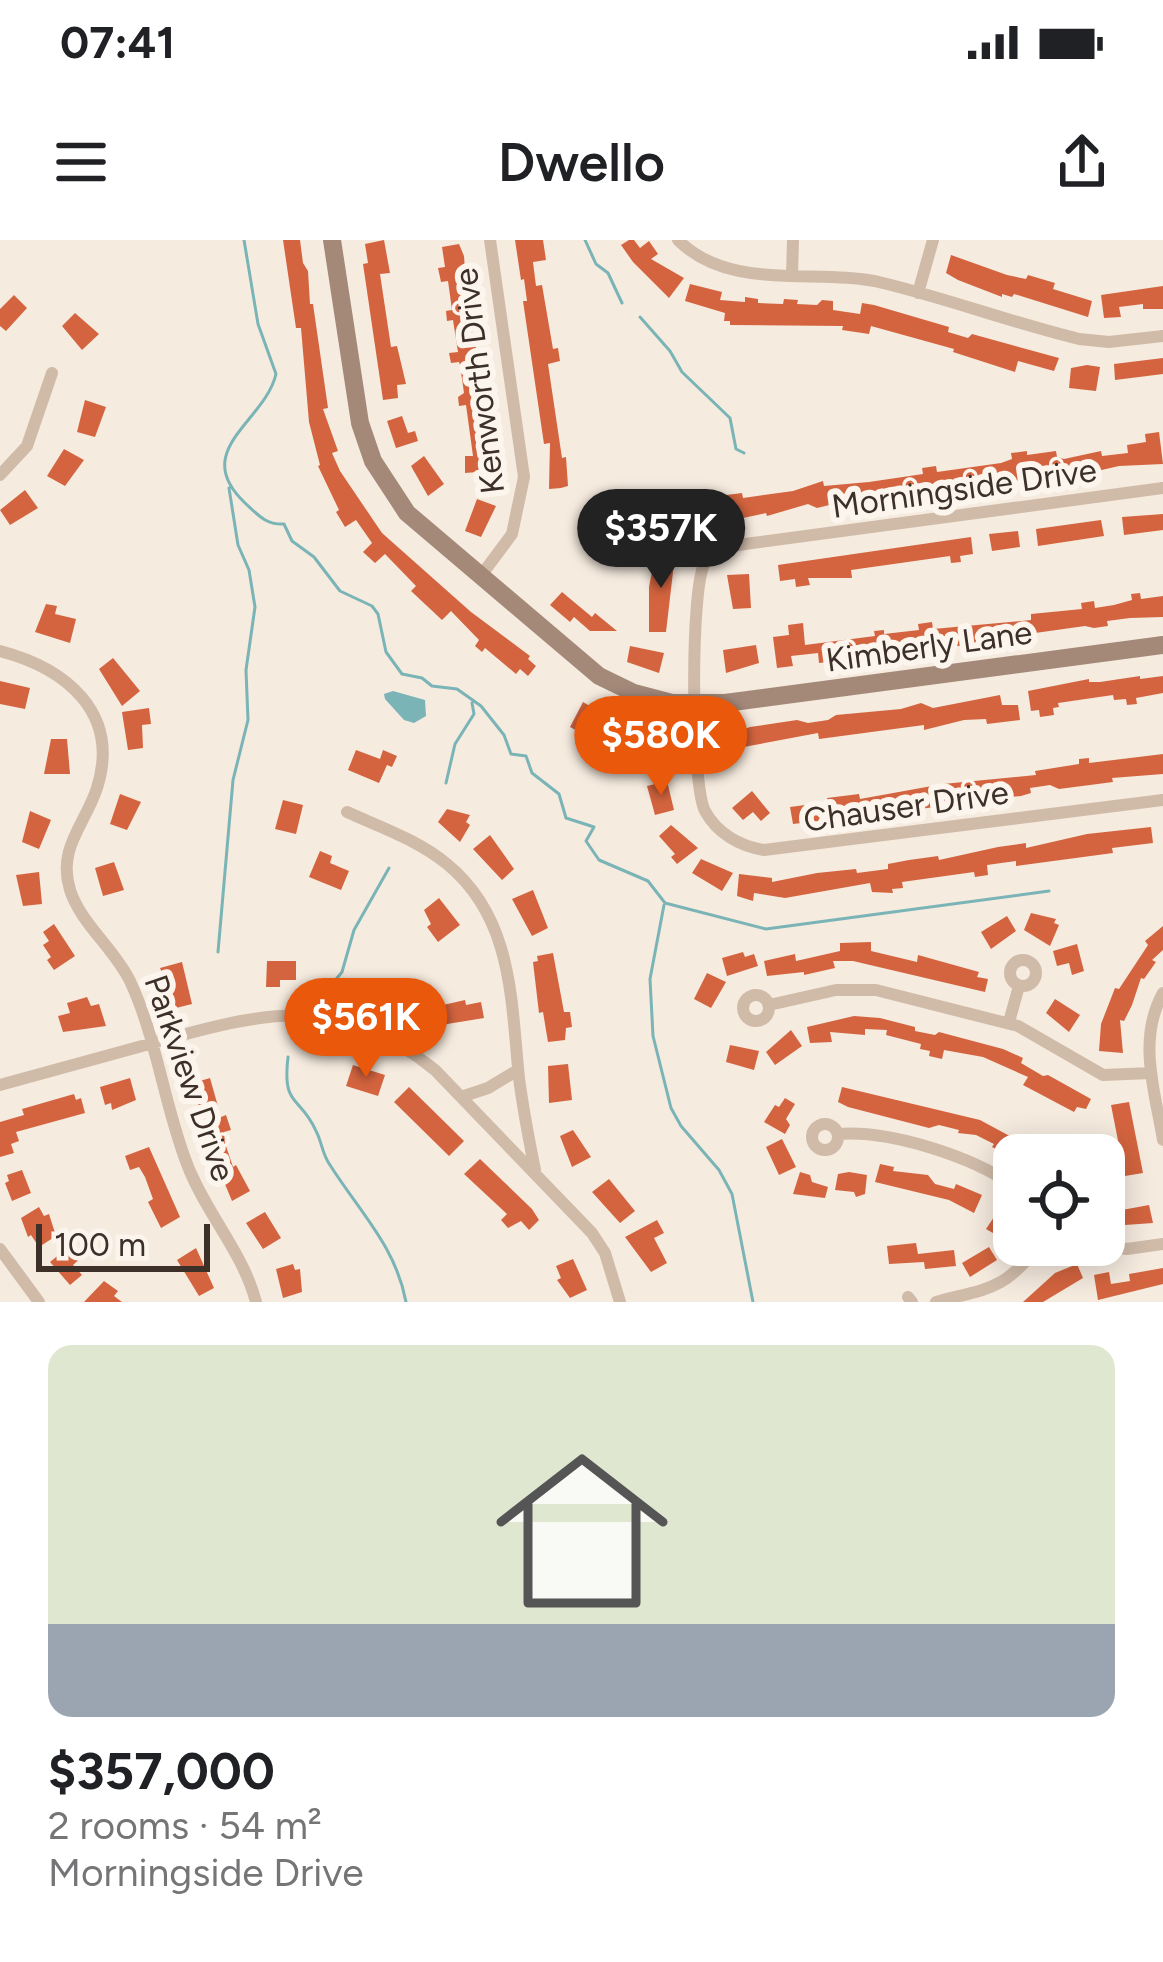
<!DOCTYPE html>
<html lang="en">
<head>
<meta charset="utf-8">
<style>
	:root { --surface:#fff; --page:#f6f6f6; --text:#202124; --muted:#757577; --line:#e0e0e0; --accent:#ea580c }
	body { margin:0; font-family:Figtree,sans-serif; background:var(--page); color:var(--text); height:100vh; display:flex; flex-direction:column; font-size:45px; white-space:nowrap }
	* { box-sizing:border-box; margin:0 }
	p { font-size:39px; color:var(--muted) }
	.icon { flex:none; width:66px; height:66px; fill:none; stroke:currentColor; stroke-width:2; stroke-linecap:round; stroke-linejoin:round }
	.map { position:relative; height:1062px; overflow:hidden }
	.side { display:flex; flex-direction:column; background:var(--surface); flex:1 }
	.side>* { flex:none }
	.tools { position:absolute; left:993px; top:894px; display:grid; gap:24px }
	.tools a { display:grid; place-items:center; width:132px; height:132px; border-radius:24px; background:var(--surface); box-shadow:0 6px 30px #0003; font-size:60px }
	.scale { position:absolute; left:36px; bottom:30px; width:174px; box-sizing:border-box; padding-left:12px; border:6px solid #3c3029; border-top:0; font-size:33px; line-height:42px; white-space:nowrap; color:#3c3029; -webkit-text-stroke:9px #fcf5ed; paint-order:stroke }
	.price { position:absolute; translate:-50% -102px; padding:0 27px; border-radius:42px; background:var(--accent); color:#fff; font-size:39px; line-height:78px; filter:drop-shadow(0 3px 6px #0008) }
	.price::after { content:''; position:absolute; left:50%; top:72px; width:36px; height:27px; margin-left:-18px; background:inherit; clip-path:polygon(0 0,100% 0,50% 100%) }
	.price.active { background:#222; color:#fff }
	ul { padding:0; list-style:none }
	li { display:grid; align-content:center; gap:24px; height:636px; padding:0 48px }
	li+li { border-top:3px solid var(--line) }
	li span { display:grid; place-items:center; height:372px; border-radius:24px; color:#555 }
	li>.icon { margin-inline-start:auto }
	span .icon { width:216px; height:216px; fill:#fffc; stroke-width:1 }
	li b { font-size:51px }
	.status { display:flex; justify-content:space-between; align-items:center; height:84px; padding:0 60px; background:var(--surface); direction:ltr }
	.status svg { height:33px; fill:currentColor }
	header { display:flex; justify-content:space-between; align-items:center; height:156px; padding:0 48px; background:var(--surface); font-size:54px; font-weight:600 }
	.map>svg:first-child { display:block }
</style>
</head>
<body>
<div class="status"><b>07:41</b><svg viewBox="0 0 49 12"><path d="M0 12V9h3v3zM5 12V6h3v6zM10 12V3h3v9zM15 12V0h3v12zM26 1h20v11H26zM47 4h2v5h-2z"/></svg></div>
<header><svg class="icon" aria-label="menu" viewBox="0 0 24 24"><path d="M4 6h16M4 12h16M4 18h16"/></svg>Dwello<svg class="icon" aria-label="share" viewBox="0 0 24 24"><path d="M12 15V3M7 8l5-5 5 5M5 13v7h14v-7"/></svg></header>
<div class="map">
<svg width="1163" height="1062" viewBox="0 0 1163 1062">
	<rect width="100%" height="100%" fill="#f6ebdf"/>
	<path fill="#7ab4b7" d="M393 451 425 460 426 476 414 483 404 480 385 459 384 454Z"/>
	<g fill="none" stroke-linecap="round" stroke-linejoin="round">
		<path stroke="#7ab4b7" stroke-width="3" d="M244 0 258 84 276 134C265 182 189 210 245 263 258 275 266 285 284 284L292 301 314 317 340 351 372 366 378 374 386 412 402 434 422 438 432 446 457 449 481 466 504 495 511 514 526 516 532 533 559 554 566 578 594 587 586 601 599 620 648 641 665 663 766 689 1049 651
			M585 0 596 24 608 33 622 63
			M640 77 670 111 682 132 730 178 736 209 744 213
			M446 543 455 504 474 474 472 463
			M664 665 650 739 653 796 671 868 681 886 719 930 732 954 753 1062
			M218 712 233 540 248 480 246 430 255 367 249 330 238 305 229 248
			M333 743 342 732 354 690 389 628
			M288 817C282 868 300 855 316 891 322 902 322 914 330 925 359 971 396 1007 406 1062"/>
	</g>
	<path fill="#d4643f" d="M283 0H300L303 23 308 31 310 64H313L328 168 323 169 338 211 332 213 340 231 382 293 471 372 530 416 528 419 536 426 528 436 520 429 516 434 485 408 482 412 475 406 479 400 451 371 442 380 411 351 416 346 385 314 375 323 363 312 372 303 356 280 345 287 336 272 339 270 318 226 320 225 309 182 301 88H296Z
		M384 0 390 33 380 34 391 107 397 106 406 144 397 145 398 158 383 160 363 24 368 23 365 4Z
		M515 0H543L546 20 533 22 536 46 542 45 553 109 558 108 560 121 548 124 562 218 566 217 568 246 561 248 549 249 550 203 544 204 523 61H527L524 39 521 40Z
		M629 0H634L640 8 649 1 658 14 651 19 684 38 669 58 633 22 621 5Z
		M459 4 464 16 467 58H471L474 80 471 81 486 165H483L495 226 494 246 478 247 477 232 465 233V216H473L466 165 459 166 458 157 464 153 460 125 459 122 451 123 449 113 458 112 453 80 447 81 446 71 452 70 448 41 441 42 438 28 445 27 442 7Z
		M951 15 1007 35 1026 39 1028 35 1055 43 1053 49 1092 61 1088 77 1014 54 1012 57 1002 54V57L958 40 946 33Z
		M690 44 722 52 720 60 745 62V57L758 59V63L783 64 784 59 798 60 797 64 817 65 822 60 833 61V70L860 74 862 63 874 65 949 87 948 92 968 98 972 94 1059 118 1054 131 1018 121 1015 132 953 112 954 109 871 86 869 94 842 90 843 86 730 85V81H724L725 73 685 61Z
		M1163 46V69H1143V64L1119 67 1121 77 1104 78 1101 55Z
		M14 55 27 68 6 91 0 86V69Z
		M75 73 99 94 82 110 62 86Z
		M1163 118V134L1115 140 1114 124Z
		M1087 125 1100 127 1096 151 1069 148 1071 128Z
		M85 160 106 167 95 197 77 192Z
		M402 176 408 193 415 191 418 201 396 208 387 181Z
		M1159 192 1163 224 1119 226 1058 240 1047 239 1046 234 997 245 975 247V244L955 246V251L892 260V256L859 263 850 260 817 268 808 264 767 276 766 273 734 280 733 275 713 278 711 257 742 253 743 258 793 251 823 241 824 246 869 242 923 234 922 228 936 226 937 232 1001 223 1012 219 1011 213 1027 211V215L1056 211 1057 217 1064 219 1101 211 1102 216 1128 213 1127 205 1146 202 1145 194Z
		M64 209 84 220 65 246 47 236Z
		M424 216 444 244 428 256 411 226Z
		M25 250 38 268 10 285 0 270Z
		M477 259 496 266 481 297 465 291Z
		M690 268 703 282 678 308 664 293Z
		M1163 274V290L1124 295 1122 277Z
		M1101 280 1104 296 1038 306 1036 289Z
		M1018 291 1020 307 992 311 989 294Z
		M971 297 973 314 960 316 961 322 951 323 950 316 851 330 852 338H808L810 345 796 347 795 339 780 341 778 325Z
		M656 311 675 315 666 392H649V347Z
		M749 334 751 368 733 369 727 335Z
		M562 352 592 377 595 373 617 391H590L574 377 570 382 550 365Z
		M1140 353 1141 359 1163 356V377L1130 378 1107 381 1108 386 1094 388 1085 386 1021 395V398L838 421 819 423 818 413 791 416 793 426 777 428 773 397 789 395 788 385 803 383 805 405 875 396 874 391 884 390V394L919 390 918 384 932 382 933 389 1031 380V374L1082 369 1081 363 1094 361 1095 368 1114 365 1132 360 1131 354Z
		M46 364 57 366 55 374 76 379 70 403 35 392Z
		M756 405 759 423 726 433 723 410Z
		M630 406 664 413 659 433 627 422Z
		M113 418 140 451 122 466 99 429Z
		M1140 436V439L1163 436V453L1136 458 1137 464 1127 465 1126 459 1114 460 1113 455 1058 463 1059 467 1053 468 1054 475 1040 477 1039 470 1031 471 1028 451 1089 439V442H1100Z
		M0 441 30 448 25 469 0 464Z
		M1000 455 1002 465H1018L1020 480 987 484 986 479 964 480 924 490V485L819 499 818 493 733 509 731 494 750 487 797 480 808 483 828 480 836 475 901 469 921 463 933 468Z
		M583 462 622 485 624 480 654 491 646 511 591 484 585 495 570 487Z
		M149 468 151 484 142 485 143 508 128 510 122 472Z
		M51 499H67L70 534H44Z
		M356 510 380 519 383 510 397 516 392 527 387 525 379 543 348 530Z
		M1163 514V534L1112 538 1113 542 1059 549 1050 545 1030 548 1031 553 1021 556 967 561 966 557 946 560 936 567 793 584 790 567 828 562 827 558 859 554 860 559 943 544 1036 535 1035 531 1079 524V519L1089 518V523Z
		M667 541 674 570 655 575 647 546Z
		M752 551 770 573 761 581 753 572 743 580 732 568Z
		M120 554 141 562 127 590 110 584Z
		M283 560 303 565 296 594 275 589Z
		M447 569 470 575 466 582 470 585 460 602 438 582Z
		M30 571 51 580 39 609 22 602Z
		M671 585 698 608 677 624 671 617 675 614 659 596Z
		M1151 587 1153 603 1112 608 1113 613 1016 626V621L987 625 988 635 975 637 974 632 902 642 903 648 892 649 893 653 872 652 870 643 785 658 754 653 753 661 737 656 739 634 772 638V642L817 633 856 629 857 633 888 629V624L909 620 938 616 939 620 998 607 1026 603V608L1087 594Z
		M490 595 514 629 502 640 473 609Z
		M320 611 332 616 330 623 349 631 341 650 309 637Z
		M701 619 733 633 722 651 692 633Z
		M114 622 124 650 103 656 95 628Z
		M39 632 42 664 23 666 16 635Z
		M533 650 548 688 532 696 512 659Z
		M439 658 460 685 438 702 427 687 431 684 424 670Z
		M1031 673 1056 679 1054 683 1059 685 1050 706 1024 690Z
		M1007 676 1016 691 991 709 981 692Z
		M54 684 75 716 54 730 47 720 51 717 43 705 49 701 43 692Z
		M1163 686V710L1152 720 1156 722 1144 739 1141 738 1132 765 1124 781 1120 780 1123 813 1099 811 1101 784 1115 748 1119 749 1148 705 1145 701Z
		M871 702V711L917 722 918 715 979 732 977 737 988 739 985 752 853 721H833L835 728 804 735V732L767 736 764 721 795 714 796 721 840 711V703Z
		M1077 704 1084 731 1072 735 1069 723 1057 726 1053 711Z
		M743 712 745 717 754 714 758 726 727 736 722 718Z
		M553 713 564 772H570L572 787 566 788 565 800 548 802 543 772 539 773 533 722 538 721 537 716Z
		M267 721H296V740H280V747H266Z
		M182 722 192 764 176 768 160 728Z
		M707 733 726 742 711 768 694 759Z
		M87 757 91 766 99 764 106 786 63 792 58 776 70 773 67 763Z
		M1055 759 1080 775 1069 792 1046 773Z
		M465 760 466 765 481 762 484 778 435 786 430 768Z
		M854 776 880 778 915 787V791L935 795 939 792 1003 809 1023 818 1021 823 1043 836 1048 835 1091 859 1086 869 1077 867 1074 872 1023 845 1028 837 983 817 944 810 942 819 929 816 930 811 920 809 921 804 886 795 887 790 865 789V795L830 792 832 802 810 803 807 787Z
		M791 790 802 806 775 825 766 812Z
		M730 805 759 811 754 830 726 822Z
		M568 824 572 860 549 863 548 826Z
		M353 825 385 835 378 856 346 846Z
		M130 838 136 860 112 870 111 863 105 865 100 847Z
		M210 838 221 877 226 875 231 890 224 892 225 903 233 927 236 925 250 951 232 961 210 908 206 909 201 893 206 883 190 844Z
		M409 847 464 901 449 916 394 862Z
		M842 847 980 880 1045 915H1008L992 907 994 904 976 895 958 893 959 890 939 885 929 888 848 867 838 862Z
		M74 854 76 860 81 858 85 873 16 892 19 901 11 904 14 913 0 917V882L24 875 22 869Z
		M785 858 795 864 786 879 790 885 785 894 764 882 775 865 779 867Z
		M1129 862 1143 933 1125 936 1111 865Z
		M573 890 591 917 572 927 560 896Z
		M782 899 796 927 779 935 766 907Z
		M149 907 180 977 161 988 148 962 153 959 145 937 139 927 130 930 125 916Z
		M480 919 532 969 539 980 529 990 521 981 508 988 501 980 507 974 464 934Z
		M880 924 894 927 893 931 928 935 935 944 954 949 956 944 982 955 974 973 949 960 875 942Z
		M22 930 31 953 12 961 5 943 9 941 7 935Z
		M800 932 810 935 812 942 828 947 825 958 793 954Z
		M849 932 867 935 865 954 856 957 854 952 835 950 838 934Z
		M609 939 635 971 620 983 592 952Z
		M1149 965 1153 983 1125 985 1122 970Z
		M39 967 44 976 49 974 56 996 39 1007 31 995 28 997 21 978Z
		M1000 968 1014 977 1008 987 1014 991 1010 1003 986 989Z
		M265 972 281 998 263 1009 246 983Z
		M657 980 664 993 654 998 667 1023 651 1032 625 997Z
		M916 1003 918 1014 954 1010 956 1026 925 1029 924 1022 889 1024 887 1006Z
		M72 1004 82 1017 73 1025 82 1035 70 1045 50 1022Z
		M989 1007 997 1020 970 1037 962 1023Z
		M196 1008 214 1048 199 1056 177 1020Z
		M573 1019 587 1050 570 1058 557 1040 561 1038 556 1026Z
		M293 1024 295 1030 300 1029 302 1052 283 1058 276 1029Z
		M1077 1024 1083 1038 1043 1062H1023L1055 1033Z
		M1163 1028V1044L1098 1060 1094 1035 1109 1032 1111 1044 1130 1041 1129 1034Z
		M104 1041 118 1051 114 1056 122 1062H84Z"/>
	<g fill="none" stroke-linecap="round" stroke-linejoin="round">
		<path stroke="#d0bba9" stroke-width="12" d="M678 0C731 53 817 27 883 43 949 59 1013 83 1079 99L1109 102 1163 96
			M792 36 793 0
			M918 53 933 0
			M0 235 27 206 52 133
			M1163 248 745 304C730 306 714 309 705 323 690 345 691 545 705 571 717 593 739 606 764 610L1163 560
			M480 337 512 294 524 237 490 0
			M0 411C65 428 121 472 97 548 85 585 57 608 70 650 81 684 114 708 130 741 157 799 164 865 187 924 205 972 243 1012 256 1062
			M347 572C380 587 418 600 447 624 513 678 511 760 519 838 523 869 529 900 535 930
			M1010 733a13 13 0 1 1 26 0a13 13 0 1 1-26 0Z
			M1163 753C1137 800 1155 851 1163 900
			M743 768a13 13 0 1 1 26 0a13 13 0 1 1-26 0Z
			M769 765 836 750H876L1018 786 1103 835 1151 833
			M1009 782 1019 746
			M0 845C51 831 102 817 153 803 264 772 338 752 435 830L592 993 605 1013 620 1062
			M461 857 488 848 518 830
			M812 897a13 13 0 1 1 26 0a13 13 0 1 1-26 0Z
			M838 894C890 890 971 916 1014 946
			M1101 1005 1127 1009 1163 1004
			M0 1009 39 1062
			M908 1057 912 1062
			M936 1062C988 1048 1004 1051 1039 1005"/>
		<path stroke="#a48979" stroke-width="18" d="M332 0 360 183 373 221 407 273 599 436 634 453 672 463H725L1163 405"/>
	</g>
	<g text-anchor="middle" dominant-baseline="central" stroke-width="12" stroke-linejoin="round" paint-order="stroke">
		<g font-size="33" fill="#3c3029" stroke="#fcf5ed">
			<text transform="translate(479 141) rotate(-97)">Kenworth Drive</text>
			<text transform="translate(964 248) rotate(-8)">Morningside Drive</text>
			<text transform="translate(929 406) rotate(-8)">Kimberly Lane</text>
			<text transform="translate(906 566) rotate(-8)">Chauser Drive</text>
			<text transform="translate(190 838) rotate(71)">Parkview Drive</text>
		</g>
	</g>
</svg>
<div class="tools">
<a><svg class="icon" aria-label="locate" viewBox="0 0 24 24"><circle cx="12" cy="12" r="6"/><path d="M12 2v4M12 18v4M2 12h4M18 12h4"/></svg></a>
</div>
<div class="scale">100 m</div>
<b class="price active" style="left:661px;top:351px">$357K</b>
<b class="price" style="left:661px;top:558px">$580K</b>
<b class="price" style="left:366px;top:840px">$561K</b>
</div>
<section class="side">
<ul>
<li><span style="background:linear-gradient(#dfe7d0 75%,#9aa5b1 0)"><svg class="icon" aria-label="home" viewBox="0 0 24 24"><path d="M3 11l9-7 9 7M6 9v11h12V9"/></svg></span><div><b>$357,000</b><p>2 rooms · 54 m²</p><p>Morningside Drive</p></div></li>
</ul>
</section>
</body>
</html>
